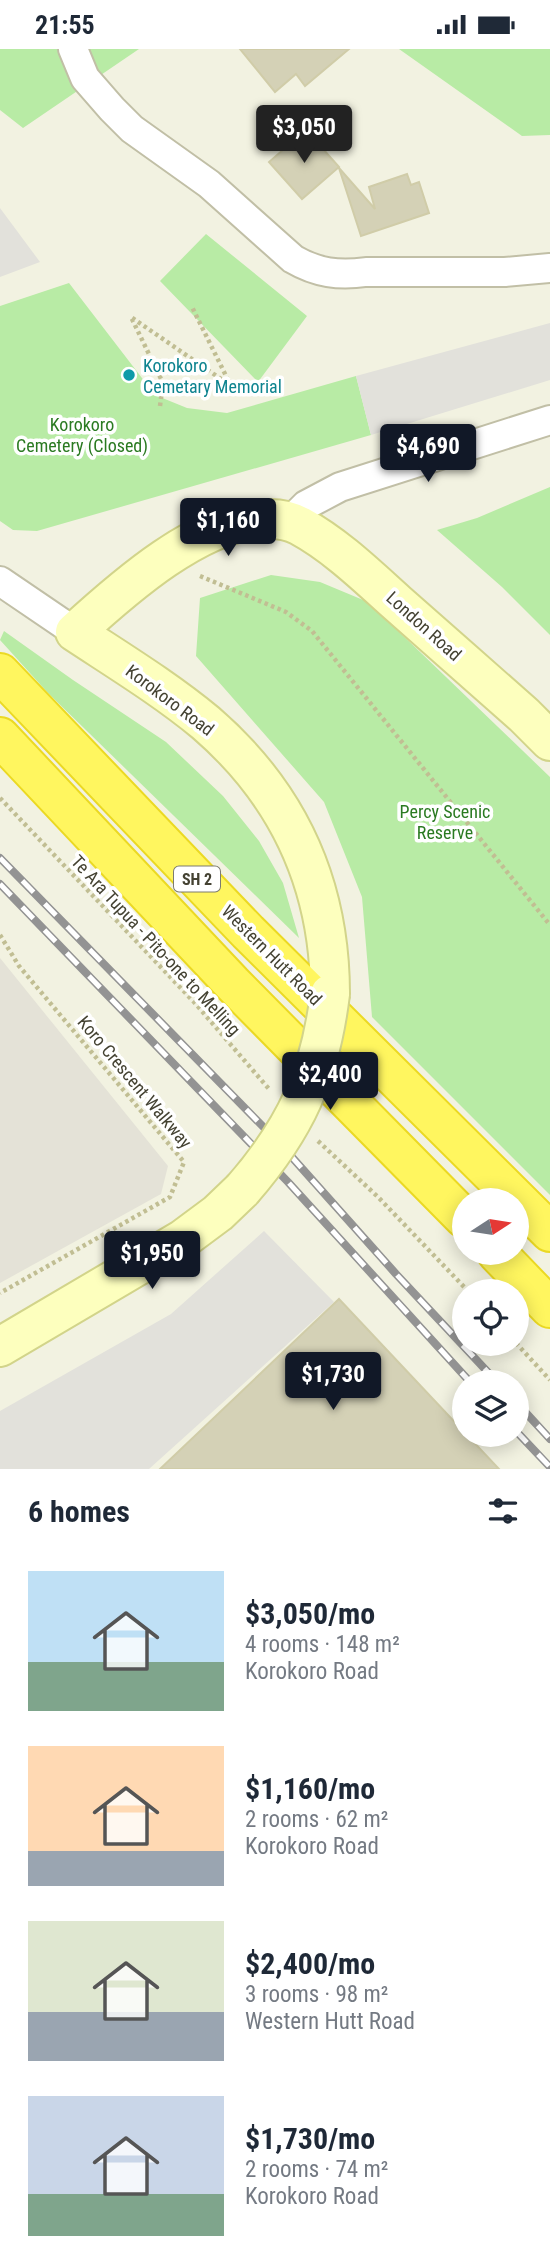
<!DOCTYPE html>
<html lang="en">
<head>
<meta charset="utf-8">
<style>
	:root { --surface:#fff; --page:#f2f2f3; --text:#1f2937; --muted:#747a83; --accent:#111827 }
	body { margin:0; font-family:"Roboto Condensed",sans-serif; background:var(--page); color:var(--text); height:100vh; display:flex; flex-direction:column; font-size:26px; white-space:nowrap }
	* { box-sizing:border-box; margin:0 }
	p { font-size:23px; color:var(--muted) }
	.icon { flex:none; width:38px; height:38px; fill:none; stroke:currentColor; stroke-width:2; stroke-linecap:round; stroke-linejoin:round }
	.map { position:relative; height:1420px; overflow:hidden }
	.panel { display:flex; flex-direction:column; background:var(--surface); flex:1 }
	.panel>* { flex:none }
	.needle { width:46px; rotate:78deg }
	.buttons { position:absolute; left:452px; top:1139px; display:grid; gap:14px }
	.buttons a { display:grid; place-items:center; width:77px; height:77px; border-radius:50%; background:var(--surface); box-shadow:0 4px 18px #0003; font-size:35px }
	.price { position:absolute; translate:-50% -60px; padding:0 16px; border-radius:7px; background:var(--accent); color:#fff; font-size:23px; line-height:46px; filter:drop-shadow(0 2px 4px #0008) }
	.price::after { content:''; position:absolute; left:50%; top:42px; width:21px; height:16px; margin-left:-10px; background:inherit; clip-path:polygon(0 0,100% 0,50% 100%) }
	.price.on { background:#222; color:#fff }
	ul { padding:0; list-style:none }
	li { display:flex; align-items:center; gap:21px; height:175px; padding:0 28px }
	li span { display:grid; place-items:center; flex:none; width:196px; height:140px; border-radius:0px; color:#555 }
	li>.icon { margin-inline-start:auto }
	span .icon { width:84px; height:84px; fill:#fffc; stroke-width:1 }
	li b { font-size:30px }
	h2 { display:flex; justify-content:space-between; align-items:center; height:84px; padding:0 28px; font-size:30px }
	.status { display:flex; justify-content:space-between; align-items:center; height:49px; padding:0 35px; background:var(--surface); direction:ltr }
	.status svg { height:19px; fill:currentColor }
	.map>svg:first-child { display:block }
</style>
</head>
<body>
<div class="status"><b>21:55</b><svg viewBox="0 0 49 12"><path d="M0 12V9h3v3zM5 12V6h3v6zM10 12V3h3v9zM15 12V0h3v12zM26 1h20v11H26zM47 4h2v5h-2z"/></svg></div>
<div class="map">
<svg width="550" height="1420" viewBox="0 0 550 1420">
	<rect width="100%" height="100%" fill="#f2f2e1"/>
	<path fill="#e4e2d7" d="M0 909 168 1117 161 1145 0 1234Z"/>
	<path fill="#b8eba5" d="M0 0H139L23 79 0 61Z
		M399 0H550V86L522 87Z
		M206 185 307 267 258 333 160 232Z
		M69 234 155 346 187 359 227 364 356 327 371 386 37 482 13 481 0 472V257Z
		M550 438V586L502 538 437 481 477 469Z
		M271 526 320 533 368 553 550 728V1146L372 968 362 848 324 753 196 607 200 549Z
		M4 582 73 631 166 693 223 747 259 792 283 834 299 889 48 644 0 591Z"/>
	<path fill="#e2e1db" d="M0 159 40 213 0 228Z
		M550 274V331L371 386 356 327Z
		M264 1182 334 1253 149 1420H0V1362L171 1265Z"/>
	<path fill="#d4d1b6" stroke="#d0cca8" stroke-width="2" d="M240 0H349L305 37 296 25 275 43Z
		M306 81 339 118 302 150 269 113Z
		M339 119 375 160 369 138 407 125 411 136 419 133 429 164 361 187Z
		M339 1250 464 1383V1386H467L499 1420H160Z"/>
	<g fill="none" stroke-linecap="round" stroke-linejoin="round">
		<defs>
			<path id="street" d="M73 0 85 29 112 60 132 80 209 135 293 210C317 224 339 227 366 223H505L550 219
				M289 473 306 456 340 438 550 371
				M0 532 75 583"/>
			<path id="secondary" d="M330 945C330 836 288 745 206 674 165 640 119 612 75 583 121 541 203 467 269 470 279 470 291 472 300 477 335 496 366 526 396 553 439 591 481 628 524 666L550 692
				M0 1298 183 1190 218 1164 242 1141"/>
			<path id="highway" d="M0 624 248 883 550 1183
				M0 688 232 934 464 1169
				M497 1204 550 1259"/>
		</defs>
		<use href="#street" stroke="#c1bfa6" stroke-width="32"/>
		<use href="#secondary" stroke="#d2d48a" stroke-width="42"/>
		<use href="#highway" stroke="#ebd923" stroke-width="42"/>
		<path stroke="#c1be93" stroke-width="4.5" stroke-dasharray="3.5 3.5" stroke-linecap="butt" d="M160 357 163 334 131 268 231 337 192 258
			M200 527 286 563 312 582 550 876
			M0 749 194 953 269 1040
			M0 886 19 917 184 1113 170 1148 0 1244
			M318 1092 378 1148 468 1242
			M516 1294 550 1331"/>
		<use href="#street" stroke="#fff" stroke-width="28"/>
		<use href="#secondary" stroke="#fdffbe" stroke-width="38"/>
		<use href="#highway" stroke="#fff65f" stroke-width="38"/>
		<defs>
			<path id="rail" d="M0 809 282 1097 396 1225 498 1334
				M0 835 288 1133 471 1334
				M516 1353 550 1390
				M516 1382 550 1418"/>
		</defs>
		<use href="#rail" stroke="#939393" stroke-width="8"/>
		<use href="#rail" stroke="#fff" stroke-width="5" stroke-dasharray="16" stroke-linecap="butt"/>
		<defs>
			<path id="secondary-bridge" d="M242 1141C296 1079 320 1026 330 945"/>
		</defs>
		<use href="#secondary-bridge" stroke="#d2d48a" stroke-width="42" stroke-linecap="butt"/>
		<use href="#secondary-bridge" stroke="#fdffbe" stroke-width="38"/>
	</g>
	<circle fill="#0f9aa8" stroke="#fff" stroke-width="2.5" cx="129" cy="326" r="7"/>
	<g text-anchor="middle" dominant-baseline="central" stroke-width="7" stroke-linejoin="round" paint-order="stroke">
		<rect fill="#fff" stroke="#7c7b70" stroke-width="2" x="174" y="817.5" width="46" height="25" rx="5"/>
		<g font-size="16" font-weight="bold" fill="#444232">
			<text x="197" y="830">SH 2</text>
		</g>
		<g font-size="18" fill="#0d838f" stroke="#fff" text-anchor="start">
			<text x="143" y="316">Korokoro<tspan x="143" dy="21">Cemetary Memorial</tspan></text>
		</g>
		<g font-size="18" fill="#2a7a21" stroke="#fff">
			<text x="82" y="375">Korokoro<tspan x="82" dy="21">Cemetery (Closed)</tspan></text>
			<text x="445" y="762">Percy Scenic<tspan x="445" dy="21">Reserve</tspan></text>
		</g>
		<g font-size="18" fill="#444232" stroke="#fff">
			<text transform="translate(424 577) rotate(42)">London Road</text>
			<text transform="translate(170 651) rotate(37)">Korokoro Road</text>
			<text transform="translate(156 896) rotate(47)">Te Ara Tupua - Pito-one to Melling</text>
			<text transform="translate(272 906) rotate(45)">Western Hutt Road</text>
			<text transform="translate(135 1033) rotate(50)">Koro Crescent Walkway</text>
		</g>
	</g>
</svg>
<div class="buttons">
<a><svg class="needle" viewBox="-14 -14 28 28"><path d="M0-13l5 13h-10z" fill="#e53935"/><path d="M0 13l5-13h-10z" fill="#747a83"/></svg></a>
<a><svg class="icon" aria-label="locate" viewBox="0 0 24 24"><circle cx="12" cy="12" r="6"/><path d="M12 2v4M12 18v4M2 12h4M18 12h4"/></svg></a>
<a><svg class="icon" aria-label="layers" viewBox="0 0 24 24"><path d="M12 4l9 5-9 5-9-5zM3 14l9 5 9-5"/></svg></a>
</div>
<b class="price on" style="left:304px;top:116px">$3,050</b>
<b class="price" style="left:428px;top:435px">$4,690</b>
<b class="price" style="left:228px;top:509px">$1,160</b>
<b class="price" style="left:330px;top:1063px">$2,400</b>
<b class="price" style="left:152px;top:1242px">$1,950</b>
<b class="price" style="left:333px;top:1363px">$1,730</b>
</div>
<section class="panel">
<h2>6 homes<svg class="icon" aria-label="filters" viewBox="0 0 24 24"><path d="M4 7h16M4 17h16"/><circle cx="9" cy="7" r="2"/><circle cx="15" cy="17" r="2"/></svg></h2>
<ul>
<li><span style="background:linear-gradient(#bfe0f5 65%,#7fa58c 0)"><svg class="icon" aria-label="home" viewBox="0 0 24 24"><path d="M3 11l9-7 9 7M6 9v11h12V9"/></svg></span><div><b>$3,050/mo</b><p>4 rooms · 148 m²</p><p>Korokoro Road</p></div></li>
<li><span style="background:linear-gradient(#ffd9b3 75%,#9aa5b1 0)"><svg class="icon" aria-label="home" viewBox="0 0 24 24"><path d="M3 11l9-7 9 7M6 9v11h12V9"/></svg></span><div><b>$1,160/mo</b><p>2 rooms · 62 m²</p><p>Korokoro Road</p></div></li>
<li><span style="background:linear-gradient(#dfe7d0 65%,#9aa5b1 0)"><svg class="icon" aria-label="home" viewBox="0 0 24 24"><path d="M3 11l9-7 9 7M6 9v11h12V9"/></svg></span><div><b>$2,400/mo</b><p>3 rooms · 98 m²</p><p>Western Hutt Road</p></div></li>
<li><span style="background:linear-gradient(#c9d6e8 70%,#7fa58c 0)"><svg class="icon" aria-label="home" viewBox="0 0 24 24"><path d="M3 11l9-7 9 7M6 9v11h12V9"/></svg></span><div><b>$1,730/mo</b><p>2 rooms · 74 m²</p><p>Korokoro Road</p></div></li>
</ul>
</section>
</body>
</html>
